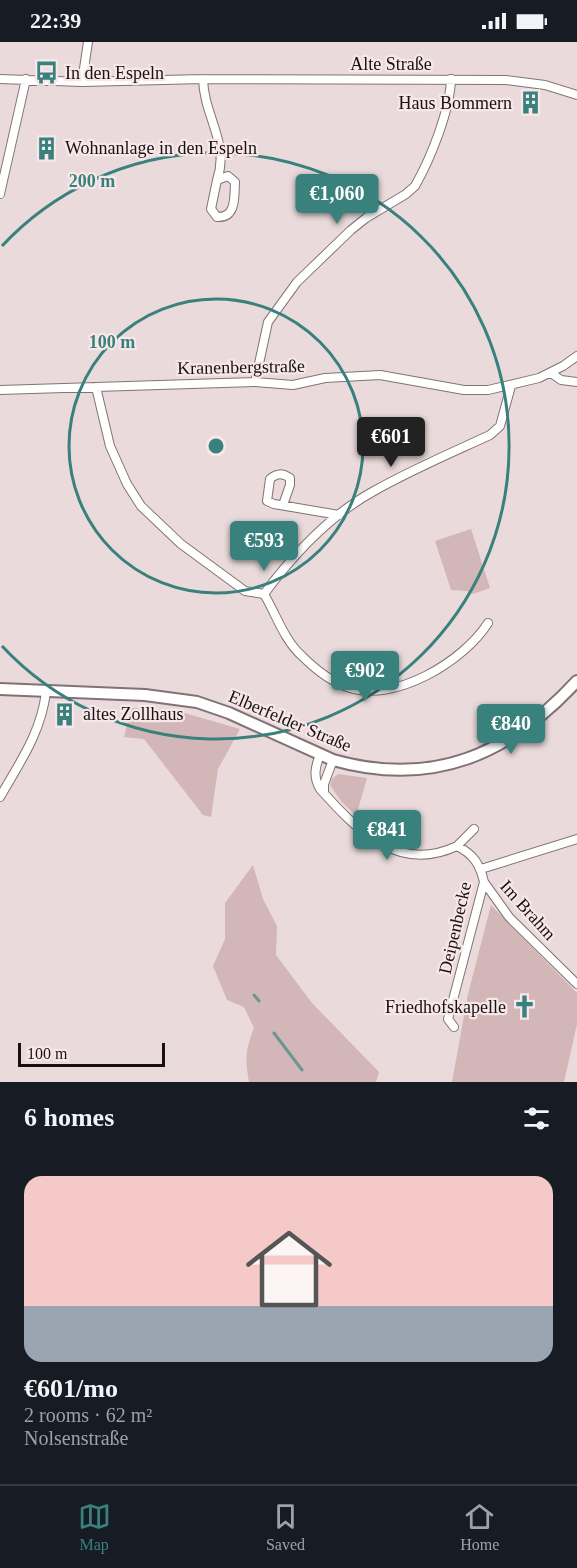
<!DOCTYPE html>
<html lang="en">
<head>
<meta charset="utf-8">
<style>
	:root { --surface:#171b24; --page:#242831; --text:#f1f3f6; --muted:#9ea1a6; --line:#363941; --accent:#39817c }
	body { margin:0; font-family:"Times New Roman",serif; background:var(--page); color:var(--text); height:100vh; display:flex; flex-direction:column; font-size:22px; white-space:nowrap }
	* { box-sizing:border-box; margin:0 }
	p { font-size:20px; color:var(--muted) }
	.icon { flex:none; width:33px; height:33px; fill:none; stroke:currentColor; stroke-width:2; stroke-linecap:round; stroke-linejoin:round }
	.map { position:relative; height:1040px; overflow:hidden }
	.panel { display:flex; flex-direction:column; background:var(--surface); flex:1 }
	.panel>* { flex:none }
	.scale { position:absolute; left:18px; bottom:15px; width:147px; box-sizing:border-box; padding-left:6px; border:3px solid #171112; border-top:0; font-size:16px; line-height:21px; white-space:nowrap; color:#171112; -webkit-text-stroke:4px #f7e7e8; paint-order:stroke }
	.price { position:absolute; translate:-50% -51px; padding:0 14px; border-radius:6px; background:var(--accent); color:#fff; font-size:20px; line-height:39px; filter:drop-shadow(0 2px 3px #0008) }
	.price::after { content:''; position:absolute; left:50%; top:36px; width:18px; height:14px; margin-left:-9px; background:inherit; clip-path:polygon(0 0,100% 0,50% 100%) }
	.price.selected { background:#222; color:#fff }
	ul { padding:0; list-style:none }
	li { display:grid; align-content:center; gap:12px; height:318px; padding:0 24px }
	li span { display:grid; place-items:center; height:186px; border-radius:18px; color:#555 }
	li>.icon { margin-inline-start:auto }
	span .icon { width:108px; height:108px; fill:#fffc; stroke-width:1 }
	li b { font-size:26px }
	h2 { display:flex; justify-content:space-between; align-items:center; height:72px; padding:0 24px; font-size:26px }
	.status { display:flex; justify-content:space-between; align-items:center; height:42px; padding:0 30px; background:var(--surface); direction:ltr }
	.status svg { height:16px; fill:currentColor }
	.menu { display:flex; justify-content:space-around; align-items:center; height:84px; border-top:2px solid var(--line); background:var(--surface); font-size:16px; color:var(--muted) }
	.menu a { display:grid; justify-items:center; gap:3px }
	.menu .selected { color:var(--accent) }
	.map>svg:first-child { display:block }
</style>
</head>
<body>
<div class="status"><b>22:39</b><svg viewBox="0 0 49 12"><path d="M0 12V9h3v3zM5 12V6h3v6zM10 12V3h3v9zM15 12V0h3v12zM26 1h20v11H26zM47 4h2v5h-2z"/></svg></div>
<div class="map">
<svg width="577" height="1040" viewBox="0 0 577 1040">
	<rect width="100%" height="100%" fill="#eadadb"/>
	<path fill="#d2b6b8" d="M471 487 490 546 473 552 467 549 451 548 435 499Z
		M131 666 174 668 240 687 218 727 211 775 203 773 144 697 124 695Z
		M338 732 367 736 356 774 341 759 330 743 332 737Z
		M253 823 263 857 277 884 276 913 312 961 379 1030 376 1040H249C245 1016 245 1010 254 986L244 965 227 958 213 924 225 897V861Z
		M491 863 577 951V982L564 1040H452L468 952Z"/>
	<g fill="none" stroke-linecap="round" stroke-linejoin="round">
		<path stroke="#6f9592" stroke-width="3" d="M254 953 259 959
			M274 991 302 1028"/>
		<defs>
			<path id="minor" d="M0 37 82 40 203 37 506 38 545 43 577 53
				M203 37C204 75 230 101 217 138
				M82 40 88 0
				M228 134 235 140C234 154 237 176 217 175L211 167 217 138Z
				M0 152 26 37
				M551 331 561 338 577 340
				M255 340 268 280 297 240 351 188 366 176 406 152 415 144C431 116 450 68 451 37
				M96 345 110 404 127 442 141 464 181 502 245 549 264 552
				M0 348 255 340 293 343 325 336 380 333 464 348H488L539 336 563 324 577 314
				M283 463 290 443V436C282 431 277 431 270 437L267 459 274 462 339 473
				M264 552C293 513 330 473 374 449 411 428 451 411 490 393L500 384 511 344
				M264 552C276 572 284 598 302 614 314 626 330 639 347 645 394 662 464 619 488 581
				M320 713C315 725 313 735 320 747 357 788 398 832 457 804 473 812 480 822 484 840L448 977 454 985
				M324 751V742L333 718
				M0 755C20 720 41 691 46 650
				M457 804 474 787
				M481 827 577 797
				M484 840 509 875 577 942"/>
			<path id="secondary" d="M0 647 145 653 197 660 229 671 333 718C432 746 509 713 577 639"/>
		</defs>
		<use href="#minor" stroke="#817374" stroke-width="10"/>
		<use href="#secondary" stroke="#817374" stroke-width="14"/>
		<use href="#minor" stroke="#fff" stroke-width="8"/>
		<use href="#secondary" stroke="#fff" stroke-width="10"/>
	</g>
	<g fill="none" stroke="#39817c" stroke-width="3">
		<circle cx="216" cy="404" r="147"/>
		<path d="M2 204A293 293 0 1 1 2 604"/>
	</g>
	<defs>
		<symbol id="bus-bare" viewBox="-9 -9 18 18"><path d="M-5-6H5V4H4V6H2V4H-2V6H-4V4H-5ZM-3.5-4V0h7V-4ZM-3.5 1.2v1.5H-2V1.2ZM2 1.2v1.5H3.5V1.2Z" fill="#39817c" stroke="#f7e7e8" stroke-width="2.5" paint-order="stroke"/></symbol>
		<symbol id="building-bare" viewBox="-9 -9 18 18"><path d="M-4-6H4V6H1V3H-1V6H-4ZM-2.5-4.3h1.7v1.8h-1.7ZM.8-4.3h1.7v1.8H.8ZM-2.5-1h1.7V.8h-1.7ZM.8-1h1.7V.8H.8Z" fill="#39817c" stroke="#f7e7e8" stroke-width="2.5" paint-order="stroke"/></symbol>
		<symbol id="church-bare" viewBox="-9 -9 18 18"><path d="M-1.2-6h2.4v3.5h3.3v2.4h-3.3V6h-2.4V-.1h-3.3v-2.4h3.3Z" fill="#39817c" stroke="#f7e7e8" stroke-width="2.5" paint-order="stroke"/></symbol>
	</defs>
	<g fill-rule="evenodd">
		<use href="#bus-bare" x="30" y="14" width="33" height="33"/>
		<use href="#building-bare" x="514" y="44" width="33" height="33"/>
		<use href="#building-bare" x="30" y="90" width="33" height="33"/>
		<use href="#building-bare" x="48" y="656" width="33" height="33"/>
		<use href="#church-bare" x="508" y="948" width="33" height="33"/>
	</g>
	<g text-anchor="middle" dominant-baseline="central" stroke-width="4.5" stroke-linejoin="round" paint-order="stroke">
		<g font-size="18" fill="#171112" stroke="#f7e7e8">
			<text x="391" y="22">Alte Straße</text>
			<text transform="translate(241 325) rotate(-1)">Kranenbergstraße</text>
			<text transform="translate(290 679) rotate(23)">Elberfelder Straße</text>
			<text transform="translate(528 868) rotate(48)">Im Brahm</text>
			<text transform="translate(455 886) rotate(-77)">Deipenbecke</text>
		</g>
		<g font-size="18" fill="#171112" stroke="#f7e7e8" text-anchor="start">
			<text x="65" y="31">In den Espeln</text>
			<text x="512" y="61" text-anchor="end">Haus Bommern</text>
			<text x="65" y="106">Wohnanlage in den Espeln</text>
			<text x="83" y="672">altes Zollhaus</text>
			<text x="506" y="965" text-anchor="end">Friedhofskapelle</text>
		</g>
	</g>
	<circle cx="216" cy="404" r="9" fill="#39817c" stroke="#f7e7e8" stroke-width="3"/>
	<g font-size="18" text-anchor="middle" font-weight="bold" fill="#39817c" stroke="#f7e7e8" stroke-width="4.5" stroke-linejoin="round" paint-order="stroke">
		<text x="92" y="145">200 m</text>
		<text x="112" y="306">100 m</text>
	</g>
</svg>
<div class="scale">100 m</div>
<b class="price" style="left:337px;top:183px">€1,060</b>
<b class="price selected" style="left:391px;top:426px">€601</b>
<b class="price" style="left:264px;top:530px">€593</b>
<b class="price" style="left:365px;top:660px">€902</b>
<b class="price" style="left:511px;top:713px">€840</b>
<b class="price" style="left:387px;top:819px">€841</b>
</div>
<section class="panel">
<h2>6 homes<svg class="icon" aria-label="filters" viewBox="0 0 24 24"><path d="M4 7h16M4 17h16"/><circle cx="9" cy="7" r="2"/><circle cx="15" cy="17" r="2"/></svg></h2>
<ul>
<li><span style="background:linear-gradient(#f6c9c9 70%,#9aa5b1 0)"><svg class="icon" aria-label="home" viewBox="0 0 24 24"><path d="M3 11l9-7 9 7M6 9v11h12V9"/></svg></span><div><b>€601/mo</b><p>2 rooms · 62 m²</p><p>Nolsenstraße</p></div></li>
</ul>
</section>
<nav class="menu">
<a class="selected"><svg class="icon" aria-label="map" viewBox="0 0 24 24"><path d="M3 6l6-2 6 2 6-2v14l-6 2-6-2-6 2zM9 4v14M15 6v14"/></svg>Map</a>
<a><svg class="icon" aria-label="saved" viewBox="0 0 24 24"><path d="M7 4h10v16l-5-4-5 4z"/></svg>Saved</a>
<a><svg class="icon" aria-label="home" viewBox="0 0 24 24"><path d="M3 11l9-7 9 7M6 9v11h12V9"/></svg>Home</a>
</nav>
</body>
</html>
